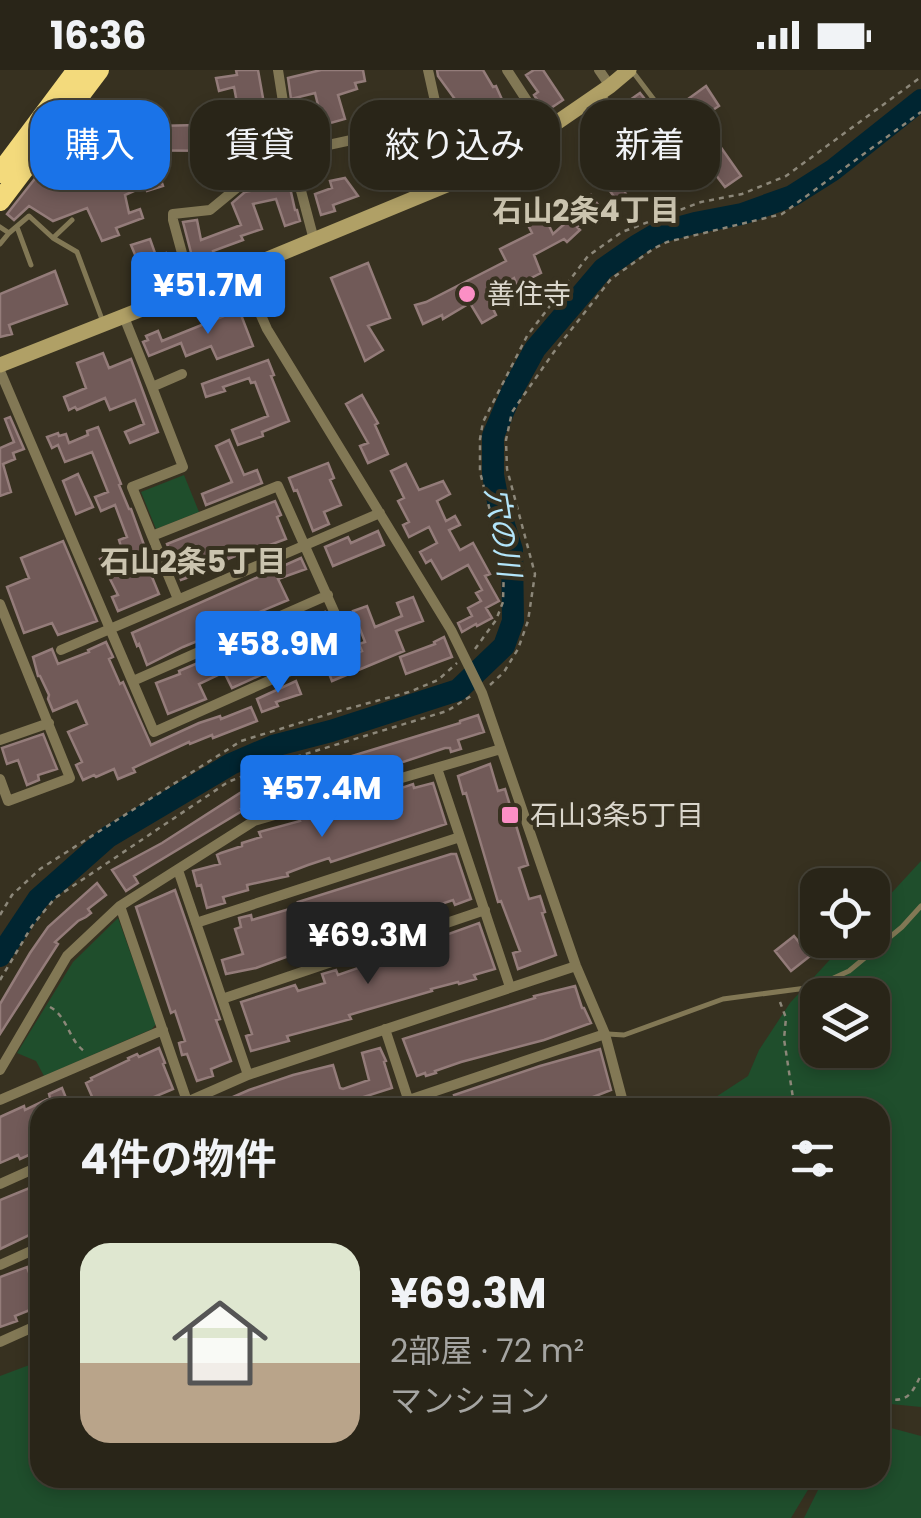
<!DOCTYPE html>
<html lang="ja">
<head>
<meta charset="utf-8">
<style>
	:root { --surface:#292518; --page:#312d21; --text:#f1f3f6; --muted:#a5a5a2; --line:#454237; --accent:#1a73e8 }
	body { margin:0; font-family:Poppins,"Noto Sans JP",sans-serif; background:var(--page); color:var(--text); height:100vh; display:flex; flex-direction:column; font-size:38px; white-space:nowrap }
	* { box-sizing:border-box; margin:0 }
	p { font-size:32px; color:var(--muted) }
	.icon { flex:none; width:55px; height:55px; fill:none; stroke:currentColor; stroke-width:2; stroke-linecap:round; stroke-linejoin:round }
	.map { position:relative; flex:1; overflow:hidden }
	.panel { position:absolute; left:30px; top:1028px; width:860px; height:390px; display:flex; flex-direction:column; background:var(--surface); border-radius:30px; box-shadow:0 5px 15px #0003,0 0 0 2px var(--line) }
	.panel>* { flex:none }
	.guide { position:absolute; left:30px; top:30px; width:862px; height:90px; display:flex; gap:20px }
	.fabs { position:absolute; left:800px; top:798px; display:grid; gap:20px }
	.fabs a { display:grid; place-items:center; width:90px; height:90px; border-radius:20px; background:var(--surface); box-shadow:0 5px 15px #0003,0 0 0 2px var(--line); font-size:50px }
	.price { position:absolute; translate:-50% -85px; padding:0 22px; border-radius:10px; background:var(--accent); color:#fff; font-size:32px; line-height:65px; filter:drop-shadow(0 2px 5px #0008) }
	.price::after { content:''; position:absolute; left:50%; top:60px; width:30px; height:22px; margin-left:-15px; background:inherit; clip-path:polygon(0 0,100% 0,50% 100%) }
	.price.selected { background:#222; color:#fff }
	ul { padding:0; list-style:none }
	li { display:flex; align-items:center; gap:30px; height:250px; padding:0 50px }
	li+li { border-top:2px solid var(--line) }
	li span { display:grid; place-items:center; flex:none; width:280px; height:200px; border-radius:30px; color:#555 }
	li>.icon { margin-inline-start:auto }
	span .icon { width:120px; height:120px; fill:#fffc; stroke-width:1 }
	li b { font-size:42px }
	h2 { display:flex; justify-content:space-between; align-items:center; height:120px; padding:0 50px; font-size:42px }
	.tag { padding:0 35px; border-radius:30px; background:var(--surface); box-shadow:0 5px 15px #0003,0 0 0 2px var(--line); font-size:35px; line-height:90px }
	.tag.selected { background:var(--accent); color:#fff }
	.status { display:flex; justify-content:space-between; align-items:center; height:70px; padding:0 50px; background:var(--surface); direction:ltr }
	.status svg { height:28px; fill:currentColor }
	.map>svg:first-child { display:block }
</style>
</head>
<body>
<div class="status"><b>16:36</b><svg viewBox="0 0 49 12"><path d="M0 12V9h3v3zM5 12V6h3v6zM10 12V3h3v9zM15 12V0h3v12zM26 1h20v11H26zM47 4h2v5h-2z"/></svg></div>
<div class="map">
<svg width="921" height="1448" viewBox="0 0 921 1448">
	<rect width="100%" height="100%" fill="#373120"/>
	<path fill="#1f4e2c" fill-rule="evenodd" d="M184 405 199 442 156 459 141 422Z
		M921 791V1337L880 1333V1038H699L748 1006 759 980 790 933 848 870H872L873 843ZM818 925H872V980H818Z
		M118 848 156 954 152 959 44 1006 36 991 17 983 73 892Z
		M40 1291V1408H815L791 1448H0V1306Z
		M880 1355 921 1366V1448H804L822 1412 828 1408H880Z"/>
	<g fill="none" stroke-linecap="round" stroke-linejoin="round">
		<path stroke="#002531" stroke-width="22" d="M0 886 38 829 108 767 231 694 273 676 331 661 458 620 504 576 513 551 512 480 500 442 493 405V366L513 319 535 279 603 199 636 176 658 163 695 153 742 144 792 126 833 100 921 30"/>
	</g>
	<path fill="#715a58" stroke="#947c7a" stroke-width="2.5" d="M236 0H258L268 56 271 55 274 71 251 78H230L229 81 105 80 104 62 114 61V57L241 54 234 17 219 21 216 8 237 5Z
		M321 0H363L365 11 355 13 357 19 338 25 345 49 302 61 298 49 320 43 315 23 291 29 288 8Z
		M437 0H483L493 17 496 16 508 43 520 36 527 48 514 54 509 46 493 58 490 55 470 68 473 77 465 81 450 50 465 43 438 6Z
		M534 0H543L563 30 545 42 534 25 538 22 526 5Z
		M706 16 719 36 690 55 677 37Z
		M640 23 666 55 652 65 639 47 633 52 620 37Z
		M609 44 640 81 638 83 652 103 625 122 627 126 618 132 588 91 607 78 594 57Z
		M708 65 715 69 741 106 725 117 693 75Z
		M67 68 89 85 95 101 117 94 120 105 124 104 127 112 159 104 163 116 147 121 145 116 125 125 129 143 140 139 143 148 116 158 119 165 102 171 87 138 53 151 29 136 14 150 7 144Z
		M345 108 358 126 333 135 335 141 321 145 315 124 332 118 330 111Z
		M289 113 295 140H297L300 151 285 156 276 129 253 134 262 159 241 166 243 170 213 181 215 187 194 194 183 152 197 150 201 170 241 155 232 133 245 122Z
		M591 125 601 139 577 157 580 160 567 172 564 169 534 185 541 203 517 215 514 208 487 226 496 245 482 253 470 233 443 249 442 245 423 254 415 235 426 232 506 191 500 179 532 163 526 151 543 143 553 164 578 142 574 137Z
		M150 169 156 186 166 183 173 203 159 208 157 200 147 204 141 185 136 187 131 175Z
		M368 193 390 248 368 256 383 280 365 291 331 208Z
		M55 201 67 234 9 255 12 264 0 267V224Z
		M238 237 253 276 217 289 211 276 186 286 181 273 149 286 143 272 148 270 146 266 158 261 162 271 224 246 223 243Z
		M103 283 109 298 131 289 158 362 130 373 125 362 144 354 135 330 110 340 105 328 77 340 75 337 69 340 64 327 86 318 77 293Z
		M268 290 274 305 271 306 289 351 262 362 263 366 238 375 232 360 268 346 255 312 251 313 249 308 223 317 225 321 206 327 202 314Z
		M362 325 378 353 375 355 388 384 368 393 360 376 368 373 346 334Z
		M10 347 24 379 13 383 15 389 3 394 11 422 0 426V378L14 372 5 349Z
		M98 357 121 414 119 415 129 439H131L144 475 158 504 152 507 159 524 118 541 112 527 118 525 100 489 122 480 119 470 127 467 115 435 101 441 95 427 108 422 92 382 65 392 58 375 52 378 47 367 58 363 59 366 66 364 69 373 88 365 87 361Z
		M229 370 244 405 257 400 262 413 206 435 202 424 232 412 216 376Z
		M328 393 334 408 330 410 341 435 324 442 329 454 313 461 297 420 294 421 289 408Z
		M406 394 419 420 443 411 450 424 437 431 446 451 455 446 460 455 449 460 460 480 473 473 490 504 485 506 499 531 486 538 492 548 477 556 476 554 462 562 458 553 472 546 468 538 481 531 476 523 482 520 468 495 442 509 431 490 426 493 420 482 437 473 429 457 409 467 403 455 409 452 398 431 404 428 391 401Z
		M78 404 93 437 76 444 63 411Z
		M275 431 281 445 277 447 286 469 245 484V482L223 491 224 493 209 500 181 510 167 474Z
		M378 461 384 475 333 496 325 477 348 467 351 473Z
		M63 471 97 551 58 565 52 553 24 563 7 517 29 508 21 488Z
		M301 488 306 499 278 509 288 530 245 548 246 551 183 577 147 595 139 574 137 576 132 563Z
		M413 527 423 551 396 561 404 581 332 611 326 596 362 581 359 574 365 572 353 541 367 536 375 557 402 546 397 533Z
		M325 542 335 566 328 569 329 572 309 580 310 583 232 618 224 602 199 614 206 629 168 644 156 613 180 604 179 601 252 570 253 572Z
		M444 567 452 587 406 604 400 587 435 574 434 572Z
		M106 572 113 587 109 589 120 614 123 612 151 675 199 653 220 646 221 649 251 637 257 651 213 668 212 665 190 674 189 672 133 698 135 702 118 709 114 699 96 707 94 705 83 710 76 695 82 692 68 662 87 654 77 631 53 641 48 629 49 625 40 606H38L33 587 52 579 58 594 89 582 88 580Z
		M296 611 301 624 276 632 278 636 262 642 257 629Z
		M478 645 484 662 458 670 461 679 451 682 450 678H445L388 697 387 693 369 697 304 716 305 719 264 729 265 733 241 739 242 741 134 806 138 813 126 821 112 800 162 773 240 723 247 721 246 719 284 707V705L300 700 301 704 326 697V694L460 653V651Z
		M43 664 57 699 38 705 39 710 27 715 18 690 7 694 2 678Z
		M490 694 498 721 505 719 528 795 519 798 529 829 540 826 545 842 542 843 556 885 518 899 513 883 520 881 501 831 498 832 466 723 463 724 458 706Z
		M433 713 446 754 331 792 329 788 308 795 287 803 288 806 247 815 248 820 223 827 225 833 207 838 201 815 197 816 193 801 220 794 217 785 221 783 242 776V773L261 767 259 762 300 751 299 749 315 744V747L413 714 414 718Z
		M451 784H456L471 829 455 835 453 830 348 865 349 869 286 887 256 898 226 904 222 890 243 884 235 859 241 857 239 848 251 845 252 850 300 836 298 832Z
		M97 813 106 825 88 839 91 843 86 847 78 851 55 872 58 874 0 964V934L30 883 48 857Z
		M175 820 220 949 216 950 231 991 211 999 213 1006 197 1011 187 984 182 985 179 973 185 971 175 941 171 943 136 837Z
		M479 853 495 899 474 905 476 909 459 914 458 912 431 919 432 921 366 940 349 945 351 949 287 966 289 971 251 981 246 966 252 964 241 932 295 915 298 921 325 913 322 904 336 900 338 905 364 896 363 892 404 881 403 878 412 876 428 880 426 872Z
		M794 866 810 886 791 901 775 881Z
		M575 916 582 938H584L591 953 544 970 461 992 435 1001 436 1003 426 1006 425 1003 417 1006 403 969 535 928 534 926Z
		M159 978 165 993 163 994 173 1019 128 1038H97L86 1013 92 1010 91 1008 129 990 128 988 137 984 139 987Z
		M380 978 386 991 384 992 392 1018 329 1038H285L282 1029 258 1038H208L249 1020 293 1005 333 995 340 1018 343 1019 369 1010 362 983Z
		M600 979 611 1020 588 1029 562 1038H432V1036L455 1028 454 1025 540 996Z
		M62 1018 70 1038H40V1080L20 1089 18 1085 0 1093V1047L24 1036 25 1040 50 1028 49 1024Z
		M37 1115 40 1123V1160L0 1179V1130Z
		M27 1197 35 1219 40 1217V1236L15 1246 17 1251 0 1257V1207Z"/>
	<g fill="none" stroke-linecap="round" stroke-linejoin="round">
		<path stroke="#8c8779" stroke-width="2.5" stroke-dasharray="5 5" stroke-linecap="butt" d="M475 579 496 550 503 532 504 495 480 402V369L483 352 527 266 588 186 622 162 701 132 742 124 786 106 921 7
			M490 615 504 602 518 579 528 551 535 504 507 399 506 370 512 342 556 279 611 209 653 179 667 172 782 144 921 42
			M0 845 12 825 40 799 241 671 332 643 409 622 438 610 457 593
			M0 910 32 856 55 828 228 712 279 692 447 641 471 626
			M780 932 786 948 784 969 793 1028 798 1038
			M50 937C68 947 68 969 84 981
			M880 1320 886 1329C908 1333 912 1323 921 1305"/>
		<path stroke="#827855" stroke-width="5" d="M633 2 686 72 708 56 715 63
			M602 24 665 102
			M244 112 250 100 290 83
			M0 157 9 163 29 146 53 168 77 182 103 252
			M17 157 31 195
			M53 168 72 150
			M0 174 9 163
			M608 964 624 965 723 929 814 917 849 901 902 857 921 836"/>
		<path stroke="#827855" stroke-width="10" d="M278 0 291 83 440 51
			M428 0 453 112
			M507 0 546 60
			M599 0 610 16
			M291 83 314 170
			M241 200 267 259 451 560 482 623 576 896 605 964 623 1032 605 1038
			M192 220 173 150V144L210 140 244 112
			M124 247 152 317 182 304
			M0 301 154 662 349 575 278 416 152 466 178 529
			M152 466 132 417 183 397 152 317
			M0 534 70 708 8 731 0 709
			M61 580 380 443
			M133 611 328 525
			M0 670 49 653
			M437 698 510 917
			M178 800 248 1005
			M120 836 188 1034
			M196 853 460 767
			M222 929 485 840
			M385 959 411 1038
			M0 1000 67 886 120 836 254 751 501 679
			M0 1030 163 960
			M173 1038 248 1005 576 896
			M385 1038 605 964
			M0 1114 40 1096
			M0 1195 40 1177
			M0 1272 40 1254"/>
		<path stroke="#b0a066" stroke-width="15" d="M0 295 241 200 449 114 546 60 610 16 629 0"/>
		<path stroke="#f3da7c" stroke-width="20" d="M0 103 77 0
			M0 131 99 0"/>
	</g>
	<g fill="#fb8fc5" stroke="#373120" stroke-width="4">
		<circle cx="467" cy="224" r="10"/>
		<rect x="500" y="735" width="20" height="20" rx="5"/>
	</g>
	<g text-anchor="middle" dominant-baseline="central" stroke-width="8" stroke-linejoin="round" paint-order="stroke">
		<g font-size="28" fill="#dad6cc" stroke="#373120" text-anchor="start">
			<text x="487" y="224">善住寺</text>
			<text x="530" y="745">石山3条5丁目</text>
		</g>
		<g font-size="30" font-weight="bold" fill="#cbc4af" stroke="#373120">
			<text x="586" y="140">石山2条4丁目</text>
			<text x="193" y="491">石山2条5丁目</text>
		</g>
		<g font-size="30" font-style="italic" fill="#b3e5fa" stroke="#373120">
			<text transform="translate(503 462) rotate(81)">穴の川</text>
		</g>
	</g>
</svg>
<div class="fabs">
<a><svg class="icon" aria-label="locate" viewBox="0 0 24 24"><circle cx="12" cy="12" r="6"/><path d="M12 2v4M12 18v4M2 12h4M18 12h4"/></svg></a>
<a><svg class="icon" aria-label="layers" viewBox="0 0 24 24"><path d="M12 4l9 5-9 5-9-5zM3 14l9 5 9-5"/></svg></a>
</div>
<b class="price" style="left:208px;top:267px">¥51.7M</b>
<b class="price" style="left:278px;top:626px">¥58.9M</b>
<b class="price" style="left:322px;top:770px">¥57.4M</b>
<b class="price selected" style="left:368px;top:917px">¥69.3M</b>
<div class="guide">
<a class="tag selected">購入</a>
<a class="tag">賃貸</a>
<a class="tag">絞り込み</a>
<a class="tag">新着</a>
</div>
<section class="panel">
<h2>4件の物件<svg class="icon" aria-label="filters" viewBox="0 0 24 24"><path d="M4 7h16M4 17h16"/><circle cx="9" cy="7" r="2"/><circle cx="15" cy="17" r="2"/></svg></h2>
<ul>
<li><span style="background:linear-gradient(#dfe7d0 60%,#b9a48a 0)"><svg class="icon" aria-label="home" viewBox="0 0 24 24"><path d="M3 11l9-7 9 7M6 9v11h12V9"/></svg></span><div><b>¥69.3M</b><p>2部屋 · 72 m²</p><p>マンション</p></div></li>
</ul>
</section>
</div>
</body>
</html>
